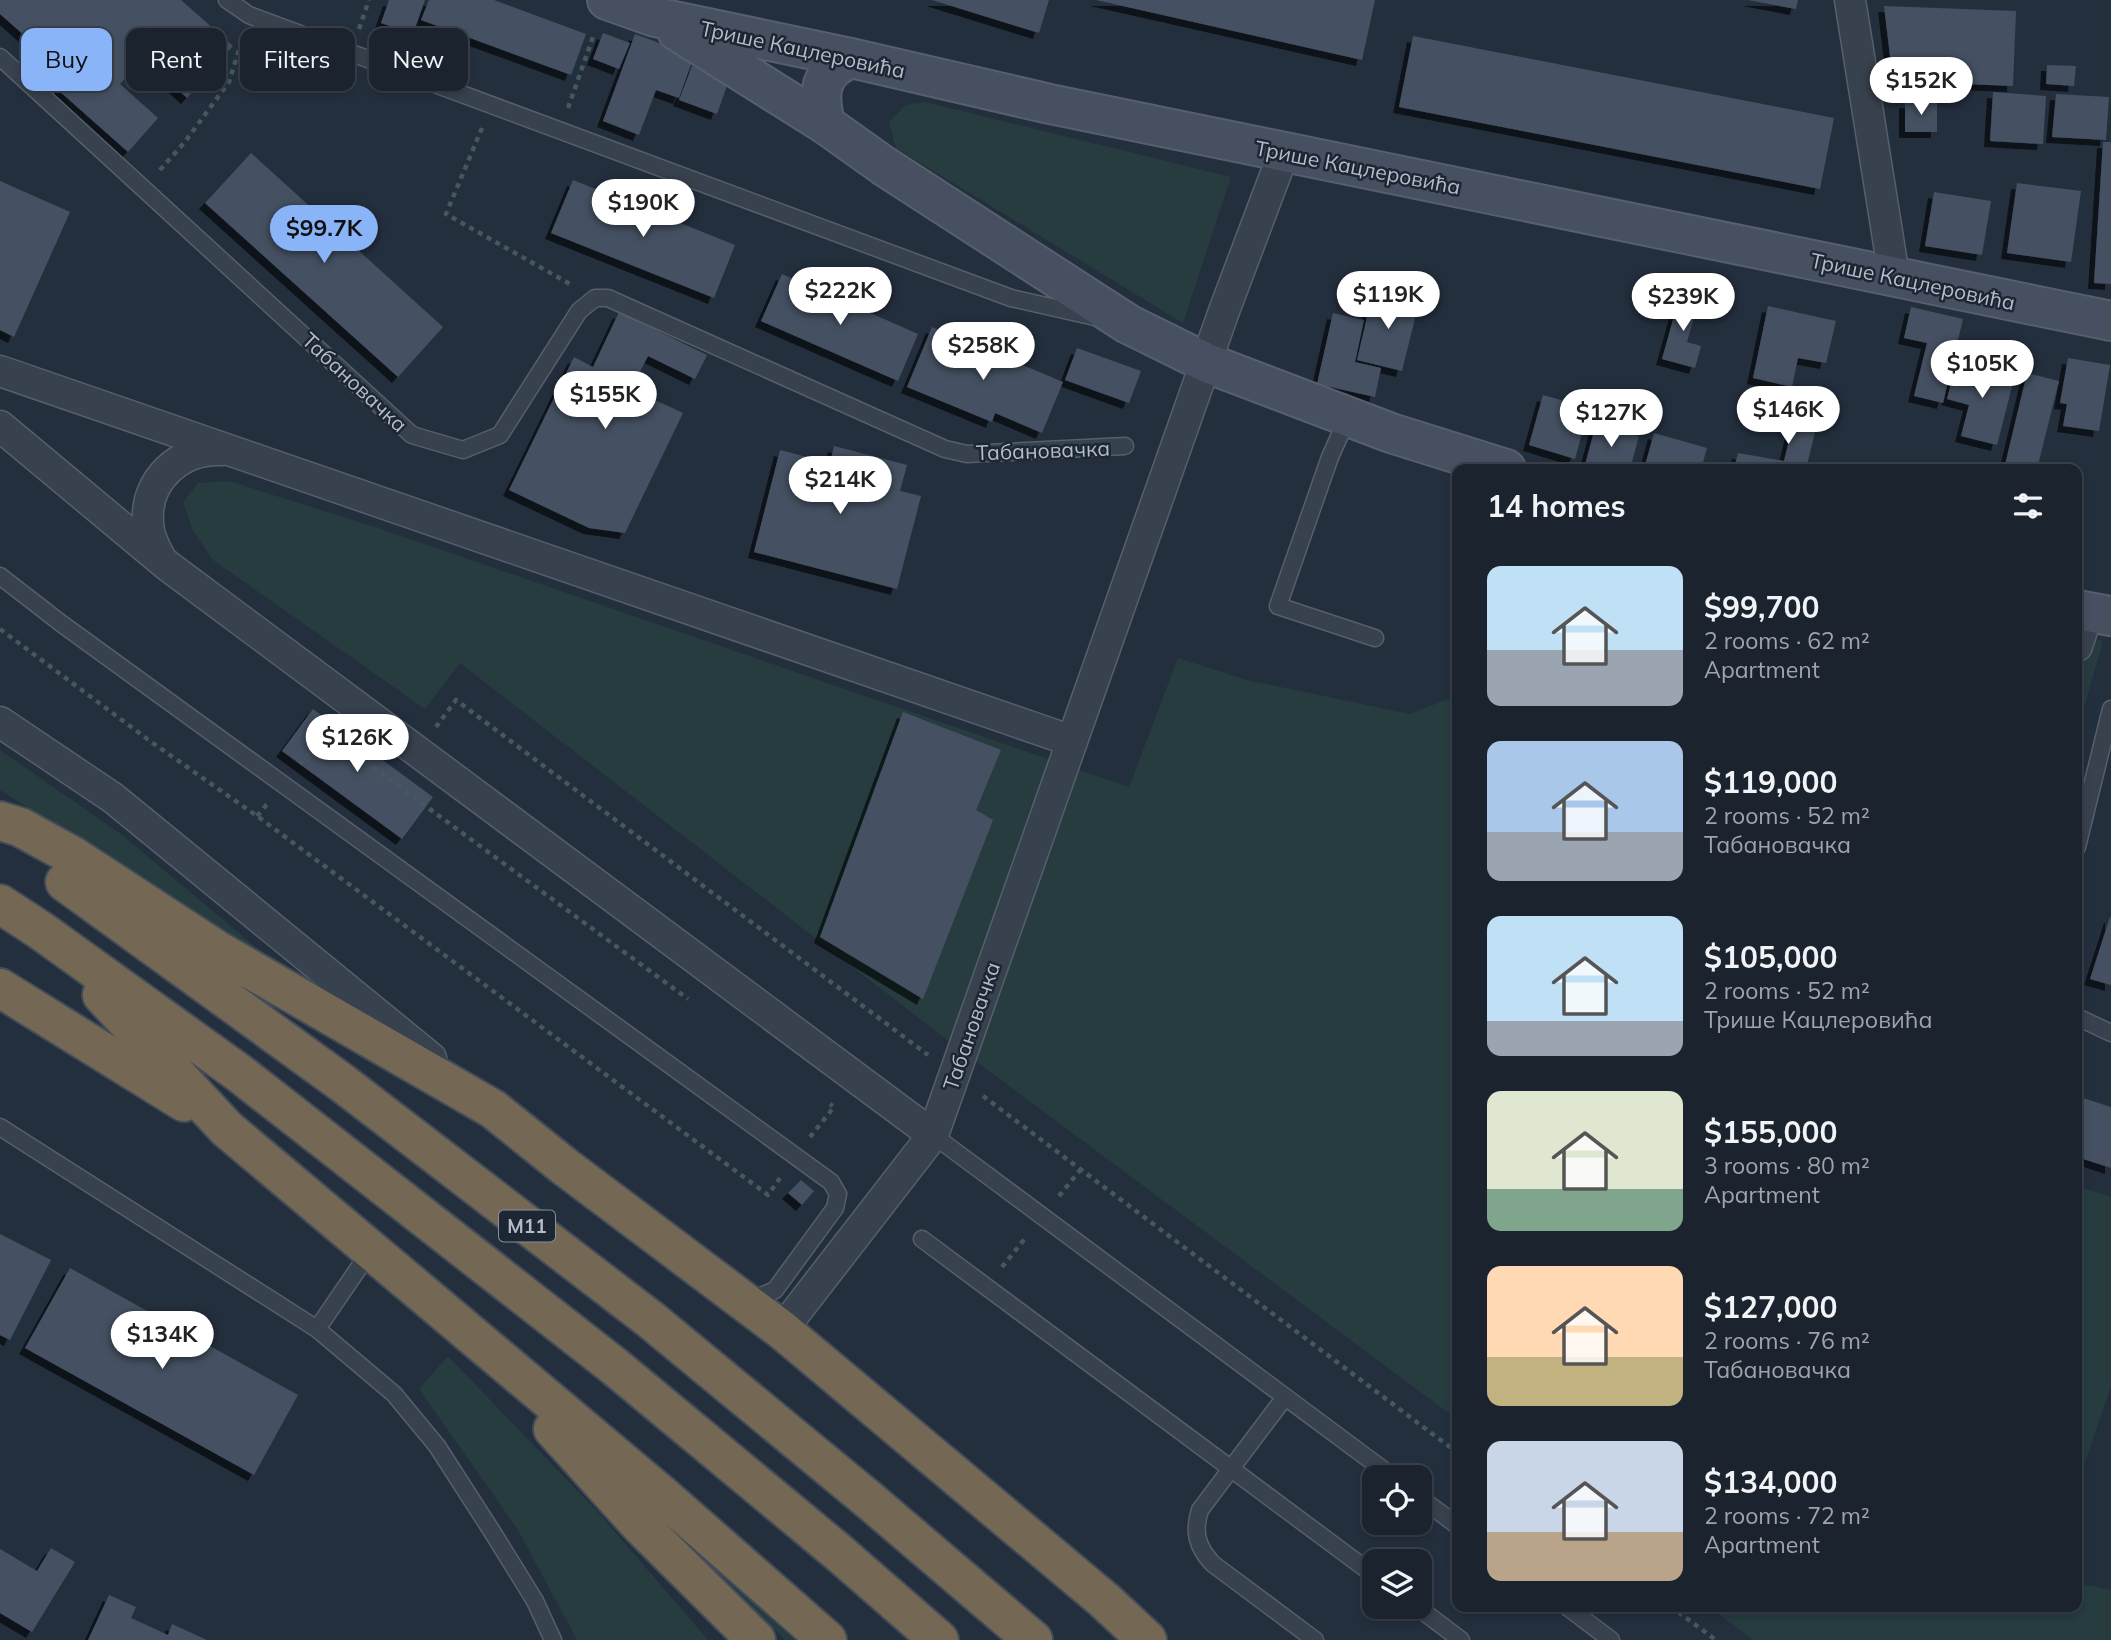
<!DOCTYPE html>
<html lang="en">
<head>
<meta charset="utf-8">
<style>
	:root { --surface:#1b232e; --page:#242b36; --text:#f1f3f6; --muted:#a0a4aa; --line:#39404a; --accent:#8ab4f8 }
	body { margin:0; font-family:Mulish,sans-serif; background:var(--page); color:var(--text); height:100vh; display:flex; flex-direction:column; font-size:26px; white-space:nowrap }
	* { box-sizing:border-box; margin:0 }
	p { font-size:23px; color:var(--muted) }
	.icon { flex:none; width:38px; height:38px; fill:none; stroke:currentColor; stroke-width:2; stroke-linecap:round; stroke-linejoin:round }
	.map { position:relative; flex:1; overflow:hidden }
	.side { position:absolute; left:1452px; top:464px; width:630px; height:1148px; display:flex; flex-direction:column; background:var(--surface); border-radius:14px; box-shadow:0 4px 10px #0003,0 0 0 2px var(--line) }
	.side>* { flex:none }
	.banner { position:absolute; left:21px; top:28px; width:665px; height:63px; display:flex; gap:14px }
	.controls { position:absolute; left:1362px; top:1465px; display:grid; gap:14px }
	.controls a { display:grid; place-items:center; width:70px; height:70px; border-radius:14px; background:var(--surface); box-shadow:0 4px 10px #0003,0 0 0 2px var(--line); font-size:35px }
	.price { position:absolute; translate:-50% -60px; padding:0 16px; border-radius:24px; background:#fff; color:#222; font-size:23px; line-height:46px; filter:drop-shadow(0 2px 4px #0008) }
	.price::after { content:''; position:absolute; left:50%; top:42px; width:21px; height:16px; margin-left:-10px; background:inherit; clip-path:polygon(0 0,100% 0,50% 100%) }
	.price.current { background:var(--accent); color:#111 }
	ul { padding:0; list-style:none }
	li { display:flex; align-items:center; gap:21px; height:175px; padding:0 35px }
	li span { display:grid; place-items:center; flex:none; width:196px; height:140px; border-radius:14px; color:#555 }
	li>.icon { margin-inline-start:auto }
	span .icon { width:84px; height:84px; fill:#fffc; stroke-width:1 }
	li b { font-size:30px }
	h2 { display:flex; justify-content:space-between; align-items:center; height:84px; padding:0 35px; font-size:30px }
	.pill { padding:0 24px; border-radius:14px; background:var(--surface); box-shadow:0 4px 10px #0003,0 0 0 2px var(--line); font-size:24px; line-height:63px }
	.pill.current { background:var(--accent); color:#111 }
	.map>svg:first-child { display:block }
</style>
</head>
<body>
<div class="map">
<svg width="2111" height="1640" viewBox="0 0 2111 1640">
	<defs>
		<filter id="shadow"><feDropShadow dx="-6" dy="6" stdDeviation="0" flood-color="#0009"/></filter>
	</defs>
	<rect width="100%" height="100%" fill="#242f3e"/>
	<path fill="#263c3f" d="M925 102 1231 177 1183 323 896 148 889 122 906 105Z
		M229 481 378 528 1129 787 1178 658 1247 680 1410 714 1453 697 1458 680V1420L942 1036 460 663 425 709 213 560 193 531 183 502 198 483Z
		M2077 635 2103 641 2077 732Z
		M0 750 121 834 264 954 132 875 0 790Z
		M2077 1186 2111 1197V1386L2077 1486Z
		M448 1356 598 1512 708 1640H577L518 1530 419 1389Z
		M664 1518 794 1640H785L659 1521Z
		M2077 1583 2111 1590V1640H1754L1709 1607 2077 1606Z"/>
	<path fill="#455162" filter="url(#shadow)" d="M0 0H181L233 46 187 98 144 59 120 84 158 118 128 152 22 58 34 44 0 14Z
		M389 0H425L413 34 381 23Z
		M429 0H494L586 34 571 75 421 20Z
		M932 0H1049L1039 33Z
		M1096 0H1375L1362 60Z
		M1748 0H1798L1796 9Z
		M1884 6 2016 11 2013 86 1893 81Z
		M603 33 630 43 619 69 593 59Z
		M635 34 694 56 679 98 656 90 639 135 603 121Z
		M1413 36 1834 118 1820 189 1399 107Z
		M2047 65 2076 66 2074 86 2046 84Z
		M692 66 729 80 717 114 679 100Z
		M1993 92 2046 96 2043 144 1990 141Z
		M2056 94 2109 97 2106 140 2052 137Z
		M1905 102H1937V132H1905Z
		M2103 142H2111V284L2094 283Z
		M251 153 443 327 398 377 205 203Z
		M573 180 735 245 714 298 551 233Z
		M0 181 70 212 14 337 0 330Z
		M2017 183 2081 191 2071 262 2007 253Z
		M1934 192 1991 201 1982 255 1925 246Z
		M782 274 918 334 898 381 761 321Z
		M1373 291 1419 302 1402 371 1357 360Z
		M1681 291 1700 297 1687 342 1701 346 1695 368 1662 359Z
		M1768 306 1836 321 1826 363 1798 358 1792 387 1753 378Z
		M1911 307 1963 319 1943 403 1914 396 1927 343 1904 338Z
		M619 312 707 355 695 379 648 356 631 389 683 413 625 533 589 528 509 490 574 357 593 367Z
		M1333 313 1364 320 1355 362 1381 368 1375 397 1317 384Z
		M932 327 1063 382 1042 433 995 413 992 422 907 387Z
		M1077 348 1141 371 1129 403 1065 380Z
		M2068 358 2110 365 2099 431 2063 426 2067 404 2060 403Z
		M1957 360 2015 375 1997 445 1961 436 1969 405 1947 399Z
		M2027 373 2059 381 2038 465 2051 469H2004Z
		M1543 395 1589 408 1575 459 1529 445Z
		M1797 407 1820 412 1806 469H1734L1738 453 1784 461Z
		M1596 424 1639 436 1630 469H1599L1585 465Z
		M1654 433 1707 448 1701 469H1644Z
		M834 446 907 465 900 491 921 496 897 589 754 552 780 450 830 463Z
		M313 709 433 797 402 839 282 751Z
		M903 712 1001 750 976 810 993 820 923 999 820 937Z
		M2110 917H2111V985L2090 979Z
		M2077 1096 2111 1107V1168L2077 1157Z
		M801 1180 814 1191 802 1205 788 1193Z
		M0 1234 51 1260 10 1340 0 1335Z
		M70 1268 298 1395 254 1475 25 1348Z
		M51 1548 75 1562 32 1632 0 1613V1549L37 1571Z
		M109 1595 136 1607 131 1618 168 1635 172 1624 207 1640H88Z"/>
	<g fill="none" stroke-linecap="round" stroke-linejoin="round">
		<defs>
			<path id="lane" d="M227 0 249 15 1011 298 1095 317
				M0 57 412 435 463 450 500 435 579 311 595 298H608L945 449 967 454 1125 446
				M1348 417 1330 457 1278 606 1375 638
				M0 576 62 624 831 1182 838 1194 835 1208 775 1290 759 1297 747 1295
				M2077 847 2111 709
				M2077 1017 2111 1033
				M0 1127 317 1329 394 1394 437 1446 493 1533 535 1601 553 1640
				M933 1135 1393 1477
				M922 1239 1374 1575
				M317 1329 371 1250
				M1285 1397 1200 1510C1193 1532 1197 1547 1213 1564L1315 1640
				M1419 1497 1458 1526
				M1416 1606 1461 1640
				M1566 1606 1611 1640"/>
			<path id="street" d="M1850 0 1894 276
				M0 371 1072 741
				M0 426 168 566 933 1135
				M161 559C154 547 148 535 148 522 145 480 180 448 222 450
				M2077 646 2088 612
				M0 722 113 798 431 1058
				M782 1330 933 1135 1224 311 1284 152"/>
			<path id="secondary" d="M607 0 655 17 851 58 1050 104 2111 321
				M677 31 825 124 884 166 1128 324 1207 363 1391 433 1506 469
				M825 124C818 93 818 72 851 58
				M2077 610 2111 616"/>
			<path id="highway" d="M0 821 20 827 73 856 217 950 493 1109 564 1166 782 1330 1104 1600 1147 1640
				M65 882 341 1082 651 1320 869 1500 1033 1640
				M0 904 40 930 239 1073 614 1366 838 1552 939 1640
				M0 988 184 1102
				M102 995 227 1129 663 1496 827 1640
				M553 1429 640 1525 756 1640"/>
		</defs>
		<use href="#lane" stroke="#565f6c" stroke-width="19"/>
		<use href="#street" stroke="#565f6c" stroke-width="33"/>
		<use href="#secondary" stroke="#565f6c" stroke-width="42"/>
		<use href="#highway" stroke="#434c59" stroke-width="42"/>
		<path stroke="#44595c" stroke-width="4.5" stroke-dasharray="5 5" stroke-linecap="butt" d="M359 29 369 0
			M568 108 594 34
			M482 128 446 214 570 284
			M160 170 184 143 229 82 242 40
			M0 629 150 741 257 816 768 1195 780 1178
			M436 727 456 700 928 1055
			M300 764 325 732 688 999
			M257 816 268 803
			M983 1096 1458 1453
			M810 1137 834 1107 830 1104
			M1059 1196 1081 1169
			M1002 1267 1027 1236
			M1670 1606 1716 1640"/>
		<use href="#lane" stroke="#38414e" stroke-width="16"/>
		<use href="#street" stroke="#38414e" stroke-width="30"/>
		<use href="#secondary" stroke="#465061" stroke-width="38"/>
		<use href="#highway" stroke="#746855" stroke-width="38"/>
	</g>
	<g text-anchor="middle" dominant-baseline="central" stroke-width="5" stroke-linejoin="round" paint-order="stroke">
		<rect fill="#1d2633" stroke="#878f9c" stroke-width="2" x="499" y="1210.5" width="56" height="31" rx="5"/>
		<g font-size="19" font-weight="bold" fill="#b4bcc9">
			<text x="527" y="1226">M11</text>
		</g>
		<g font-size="21" fill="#b4bcc9" stroke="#1d2633">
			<text transform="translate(803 49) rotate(12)">Трише Кацлеровића</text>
			<text transform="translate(1358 167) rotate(11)">Трише Кацлеровића</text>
			<text transform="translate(1913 281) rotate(12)">Трише Кацлеровића</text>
			<text transform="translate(355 382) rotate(43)">Табановачка</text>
			<text transform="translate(1043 450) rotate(-2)">Табановачка</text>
			<text transform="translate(971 1026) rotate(-71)">Табановачка</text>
		</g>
	</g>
</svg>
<div class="controls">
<a><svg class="icon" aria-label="locate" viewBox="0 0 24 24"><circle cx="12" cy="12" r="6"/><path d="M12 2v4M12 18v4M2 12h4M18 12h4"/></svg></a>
<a><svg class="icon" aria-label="layers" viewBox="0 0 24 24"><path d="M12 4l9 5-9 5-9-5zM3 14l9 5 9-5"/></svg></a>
</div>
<b class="price" style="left:1921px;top:117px">$152K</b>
<b class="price" style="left:643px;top:239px">$190K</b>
<b class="price current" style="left:324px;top:265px">$99.7K</b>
<b class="price" style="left:840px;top:327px">$222K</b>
<b class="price" style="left:1388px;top:331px">$119K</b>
<b class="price" style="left:1683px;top:333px">$239K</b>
<b class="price" style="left:983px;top:382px">$258K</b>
<b class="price" style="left:1982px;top:400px">$105K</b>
<b class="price" style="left:605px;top:431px">$155K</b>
<b class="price" style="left:1788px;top:446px">$146K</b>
<b class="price" style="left:1611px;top:449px">$127K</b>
<b class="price" style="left:840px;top:516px">$214K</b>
<b class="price" style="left:357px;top:774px">$126K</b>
<b class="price" style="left:162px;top:1371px">$134K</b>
<div class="banner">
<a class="pill current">Buy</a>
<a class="pill">Rent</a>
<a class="pill">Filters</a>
<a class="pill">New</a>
</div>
<section class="side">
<h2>14 homes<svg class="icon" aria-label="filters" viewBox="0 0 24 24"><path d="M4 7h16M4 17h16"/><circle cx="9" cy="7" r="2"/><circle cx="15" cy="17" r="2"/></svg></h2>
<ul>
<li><span style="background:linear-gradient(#bfe0f5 60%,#9aa5b1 0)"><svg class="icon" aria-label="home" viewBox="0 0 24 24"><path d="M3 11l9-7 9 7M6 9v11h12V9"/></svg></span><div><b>$99,700</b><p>2 rooms · 62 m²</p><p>Apartment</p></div></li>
<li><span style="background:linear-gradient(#a9c7e8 65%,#9aa5b1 0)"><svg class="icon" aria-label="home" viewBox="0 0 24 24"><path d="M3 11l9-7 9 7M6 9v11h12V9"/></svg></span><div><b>$119,000</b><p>2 rooms · 52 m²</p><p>Табановачка</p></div></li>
<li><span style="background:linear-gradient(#bfe0f5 75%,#9aa5b1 0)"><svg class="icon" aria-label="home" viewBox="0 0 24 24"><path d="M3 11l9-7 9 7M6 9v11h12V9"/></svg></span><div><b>$105,000</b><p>2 rooms · 52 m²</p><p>Трише Кацлеровића</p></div></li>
<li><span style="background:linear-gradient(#dfe7d0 70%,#7fa58c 0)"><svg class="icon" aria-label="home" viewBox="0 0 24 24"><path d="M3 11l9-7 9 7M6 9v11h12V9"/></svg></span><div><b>$155,000</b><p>3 rooms · 80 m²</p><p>Apartment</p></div></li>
<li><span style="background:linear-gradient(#ffd9b3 65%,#c2b280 0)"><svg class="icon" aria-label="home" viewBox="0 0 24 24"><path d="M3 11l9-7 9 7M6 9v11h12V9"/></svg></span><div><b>$127,000</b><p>2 rooms · 76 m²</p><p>Табановачка</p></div></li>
<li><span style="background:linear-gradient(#c9d6e8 65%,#b9a48a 0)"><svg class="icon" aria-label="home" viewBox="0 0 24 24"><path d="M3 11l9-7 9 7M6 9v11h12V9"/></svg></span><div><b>$134,000</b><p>2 rooms · 72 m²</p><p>Apartment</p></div></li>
</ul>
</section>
</div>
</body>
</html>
